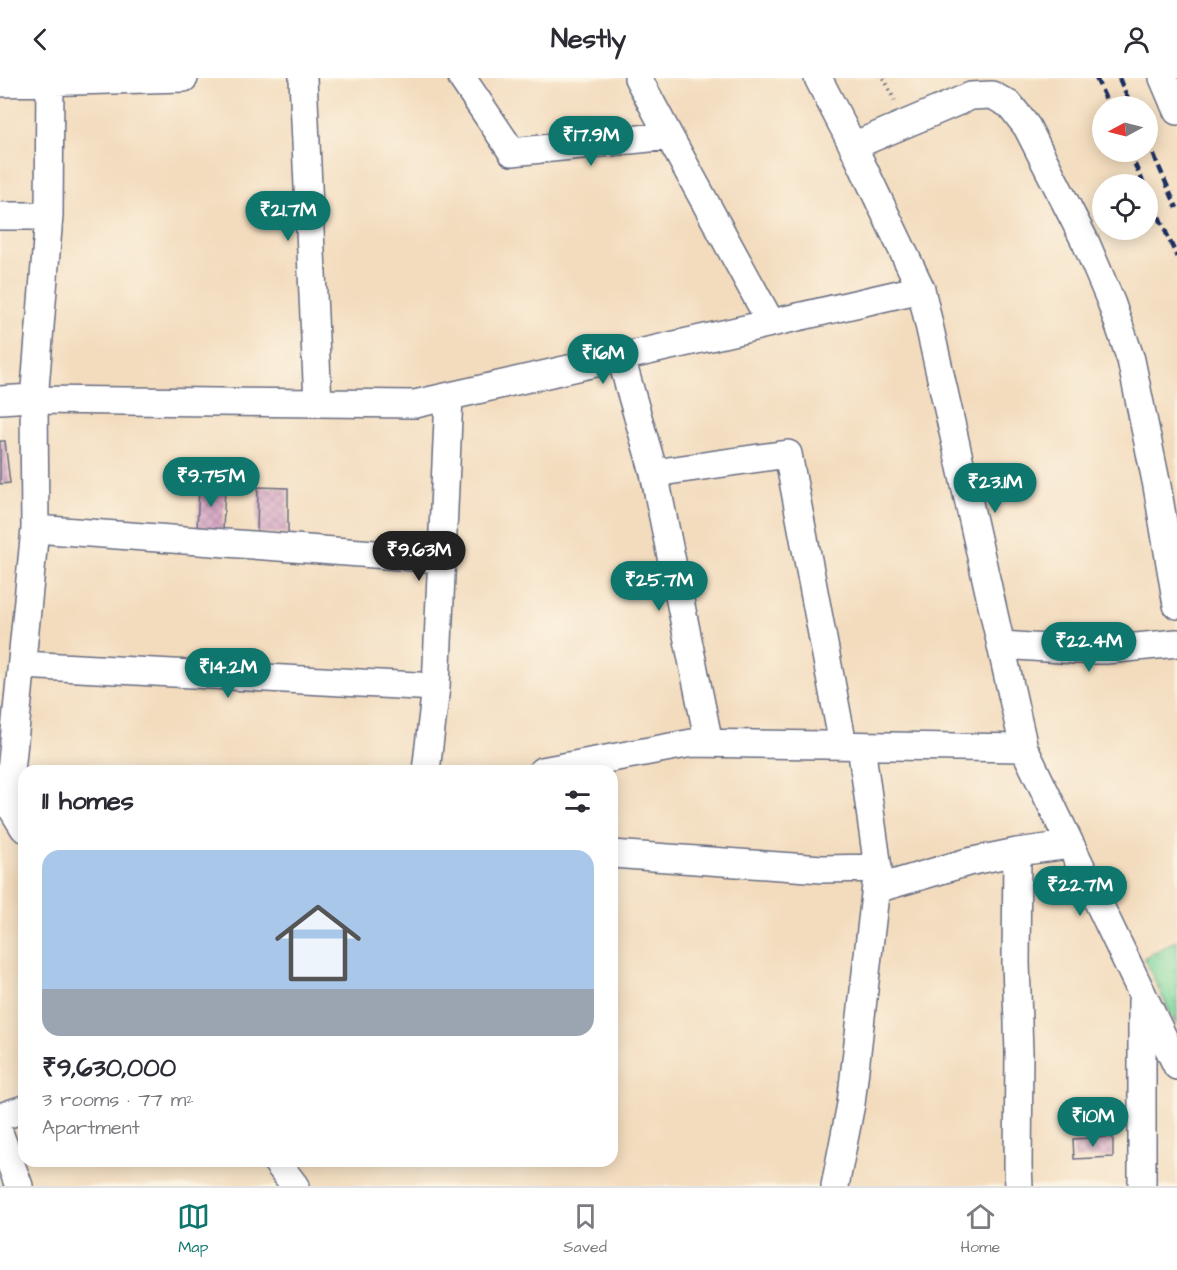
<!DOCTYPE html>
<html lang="en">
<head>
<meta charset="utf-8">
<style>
	:root { --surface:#fff; --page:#f7f7f7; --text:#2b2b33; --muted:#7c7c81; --line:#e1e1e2; --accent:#0f766e }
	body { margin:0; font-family:"Architects Daughter",sans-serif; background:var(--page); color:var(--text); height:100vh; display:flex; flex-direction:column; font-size:22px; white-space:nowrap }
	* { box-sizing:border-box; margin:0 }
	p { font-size:20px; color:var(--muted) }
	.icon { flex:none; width:33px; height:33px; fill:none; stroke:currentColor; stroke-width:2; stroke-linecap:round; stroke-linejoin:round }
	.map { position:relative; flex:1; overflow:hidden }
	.sheet { position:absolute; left:18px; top:687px; width:600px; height:402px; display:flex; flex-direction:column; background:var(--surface); border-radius:18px; box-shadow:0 3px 15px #0003 }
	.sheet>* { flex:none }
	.needle { width:39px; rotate:263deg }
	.tools { position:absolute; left:1092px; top:18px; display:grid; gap:12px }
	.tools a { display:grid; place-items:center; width:66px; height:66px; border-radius:50%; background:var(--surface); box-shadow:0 3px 15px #0003; font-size:30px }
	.price { position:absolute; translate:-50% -51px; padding:0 14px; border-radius:21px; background:var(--accent); color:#fff; font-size:20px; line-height:39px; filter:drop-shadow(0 2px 3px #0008) }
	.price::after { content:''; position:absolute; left:50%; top:36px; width:18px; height:14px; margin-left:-9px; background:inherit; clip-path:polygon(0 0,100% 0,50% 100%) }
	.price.current { background:#222; color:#fff }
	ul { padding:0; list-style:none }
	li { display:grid; align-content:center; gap:12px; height:318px; padding:0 24px }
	li span { display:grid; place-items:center; height:186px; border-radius:18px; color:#555 }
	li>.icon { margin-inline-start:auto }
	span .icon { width:108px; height:108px; fill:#fffc; stroke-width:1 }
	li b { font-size:26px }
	h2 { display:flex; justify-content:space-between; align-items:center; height:72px; padding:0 24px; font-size:26px }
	header { display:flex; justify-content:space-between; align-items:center; height:78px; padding:0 24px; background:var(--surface); font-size:27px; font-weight:800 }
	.tabs { display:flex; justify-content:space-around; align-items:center; height:84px; border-top:2px solid var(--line); background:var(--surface); font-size:16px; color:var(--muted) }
	.tabs a { display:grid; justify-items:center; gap:3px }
	.tabs .current { color:var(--accent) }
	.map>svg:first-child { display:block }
</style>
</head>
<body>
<header><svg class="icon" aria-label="back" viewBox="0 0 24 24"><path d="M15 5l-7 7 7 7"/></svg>Nestly<svg class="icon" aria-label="person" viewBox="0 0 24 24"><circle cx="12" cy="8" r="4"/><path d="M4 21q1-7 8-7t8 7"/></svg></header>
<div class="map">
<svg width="1177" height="1108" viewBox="0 0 1177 1108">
	<defs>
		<pattern id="park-tufts" width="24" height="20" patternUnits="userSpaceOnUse" patternTransform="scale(1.5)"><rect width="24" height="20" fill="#7ed79c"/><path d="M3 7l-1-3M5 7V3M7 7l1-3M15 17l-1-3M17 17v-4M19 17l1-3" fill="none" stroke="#6cb989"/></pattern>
		<pattern id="building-cross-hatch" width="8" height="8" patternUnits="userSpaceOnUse" patternTransform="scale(1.5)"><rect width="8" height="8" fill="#d4a1c2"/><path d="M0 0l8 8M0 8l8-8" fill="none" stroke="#ab84a1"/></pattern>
	</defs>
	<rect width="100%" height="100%" fill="#fcf5e5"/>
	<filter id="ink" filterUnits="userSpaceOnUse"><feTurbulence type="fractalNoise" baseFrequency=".0167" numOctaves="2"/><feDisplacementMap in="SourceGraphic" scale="12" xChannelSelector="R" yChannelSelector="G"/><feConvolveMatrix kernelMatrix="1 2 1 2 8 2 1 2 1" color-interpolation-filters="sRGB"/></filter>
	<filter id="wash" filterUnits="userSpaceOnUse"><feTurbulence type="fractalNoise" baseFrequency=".008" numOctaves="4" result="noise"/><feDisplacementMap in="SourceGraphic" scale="24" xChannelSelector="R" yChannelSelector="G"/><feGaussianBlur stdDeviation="1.35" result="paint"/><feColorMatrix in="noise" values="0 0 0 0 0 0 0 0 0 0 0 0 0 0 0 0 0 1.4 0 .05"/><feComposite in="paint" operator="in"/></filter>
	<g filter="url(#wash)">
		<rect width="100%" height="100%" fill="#f3dcbe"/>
		<path fill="url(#park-tufts)" stroke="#4c837d" stroke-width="1.5" d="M1177 862V949L1144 880Z"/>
		<g id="blocks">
			<path fill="url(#building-cross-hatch)" d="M0 363H5L10 405 0 406Z
				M199 408 225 410 223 452 197 451Z
				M258 409 288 410V456L257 455Z
				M1113 1059V1079L1074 1081 1073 1061Z"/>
		</g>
	</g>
	<g filter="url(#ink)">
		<use href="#blocks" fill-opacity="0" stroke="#676c80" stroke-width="1.5"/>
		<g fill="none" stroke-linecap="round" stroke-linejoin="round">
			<defs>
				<path id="minor" d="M303 0 318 325
					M462 0 512 74 669 58 638 0
					M1163 0 1177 33
					M0 5 184 0
					M669 58 771 245
					M853 68 971 18 992 17 1010 27 1027 49 1086 165 1111 224 1131 282 1157 408 1177 527
					M0 138H49
					M921 211 1024 670 1177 988
					M621 280 654 395 709 665
					M0 322 31 320 34 322 415 326 921 211 853 68 818 0
					M654 395 788 376 843 667
					M35 451 442 481
					M1001 567 1076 572H1106L1177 565
					M22 587 436 609
					M426 693 436 609 449 319
					M542 693 692 665 1024 670
					M24 724H8L35 451 34 322 49 138 50 0
					M0 725 8 724 24 750
					M612 776 822 791 878 790
					M876 811 968 784 1017 774
					M0 1039 24 1031
					M0 1057 19 1108
					M276 1083 295 1108
					M835 1108 851 1026 878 790 861 668
					M1019 1108 1018 1088 1019 975 1016 885 1017 774 1070 767
					M1142 1108V923"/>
			</defs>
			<use href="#minor" stroke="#676c80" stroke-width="30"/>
			<path stroke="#676c80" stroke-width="4" stroke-dasharray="1.5 4.5" stroke-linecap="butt" d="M884 0 895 24"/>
			<use href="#minor" stroke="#fff" stroke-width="27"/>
			<path stroke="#1b2f5e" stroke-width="4.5" stroke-dasharray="9 4.5" stroke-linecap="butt" d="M1096 0 1109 28
				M1119 0 1131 28
				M1148 64 1177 130
				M1129 74 1144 106
				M1148 114 1177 179"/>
		</g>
	</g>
</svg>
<div class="tools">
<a><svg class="needle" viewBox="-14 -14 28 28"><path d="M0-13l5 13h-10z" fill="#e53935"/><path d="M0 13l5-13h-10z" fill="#7c7c81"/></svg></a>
<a><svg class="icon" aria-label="locate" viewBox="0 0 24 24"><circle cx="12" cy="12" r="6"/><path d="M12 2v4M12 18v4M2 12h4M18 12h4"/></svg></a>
</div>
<b class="price" style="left:591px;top:89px">₹17.9M</b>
<b class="price" style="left:288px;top:164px">₹21.7M</b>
<b class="price" style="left:603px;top:307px">₹16M</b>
<b class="price" style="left:211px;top:430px">₹9.75M</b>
<b class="price" style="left:995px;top:436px">₹23.1M</b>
<b class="price current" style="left:419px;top:504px">₹9.63M</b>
<b class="price" style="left:659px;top:534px">₹25.7M</b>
<b class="price" style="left:1089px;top:595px">₹22.4M</b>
<b class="price" style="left:228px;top:621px">₹14.2M</b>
<b class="price" style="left:1080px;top:839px">₹22.7M</b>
<b class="price" style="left:1093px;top:1070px">₹10M</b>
<section class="sheet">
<h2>11 homes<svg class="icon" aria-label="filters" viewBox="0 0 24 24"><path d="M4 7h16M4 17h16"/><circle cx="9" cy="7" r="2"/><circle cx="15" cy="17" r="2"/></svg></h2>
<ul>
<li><span style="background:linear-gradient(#a9c7e8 75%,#9aa5b1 0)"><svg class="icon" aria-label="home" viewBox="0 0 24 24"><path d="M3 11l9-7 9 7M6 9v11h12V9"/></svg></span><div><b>₹9,630,000</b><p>3 rooms · 77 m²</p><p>Apartment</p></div></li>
</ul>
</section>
</div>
<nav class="tabs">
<a class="current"><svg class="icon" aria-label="map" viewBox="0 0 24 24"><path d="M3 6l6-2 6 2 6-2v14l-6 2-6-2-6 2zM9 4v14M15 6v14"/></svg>Map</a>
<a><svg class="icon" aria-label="saved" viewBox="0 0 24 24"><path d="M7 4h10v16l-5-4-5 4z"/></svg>Saved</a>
<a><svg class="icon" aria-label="home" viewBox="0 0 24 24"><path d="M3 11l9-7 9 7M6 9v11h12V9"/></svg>Home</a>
</nav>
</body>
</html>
